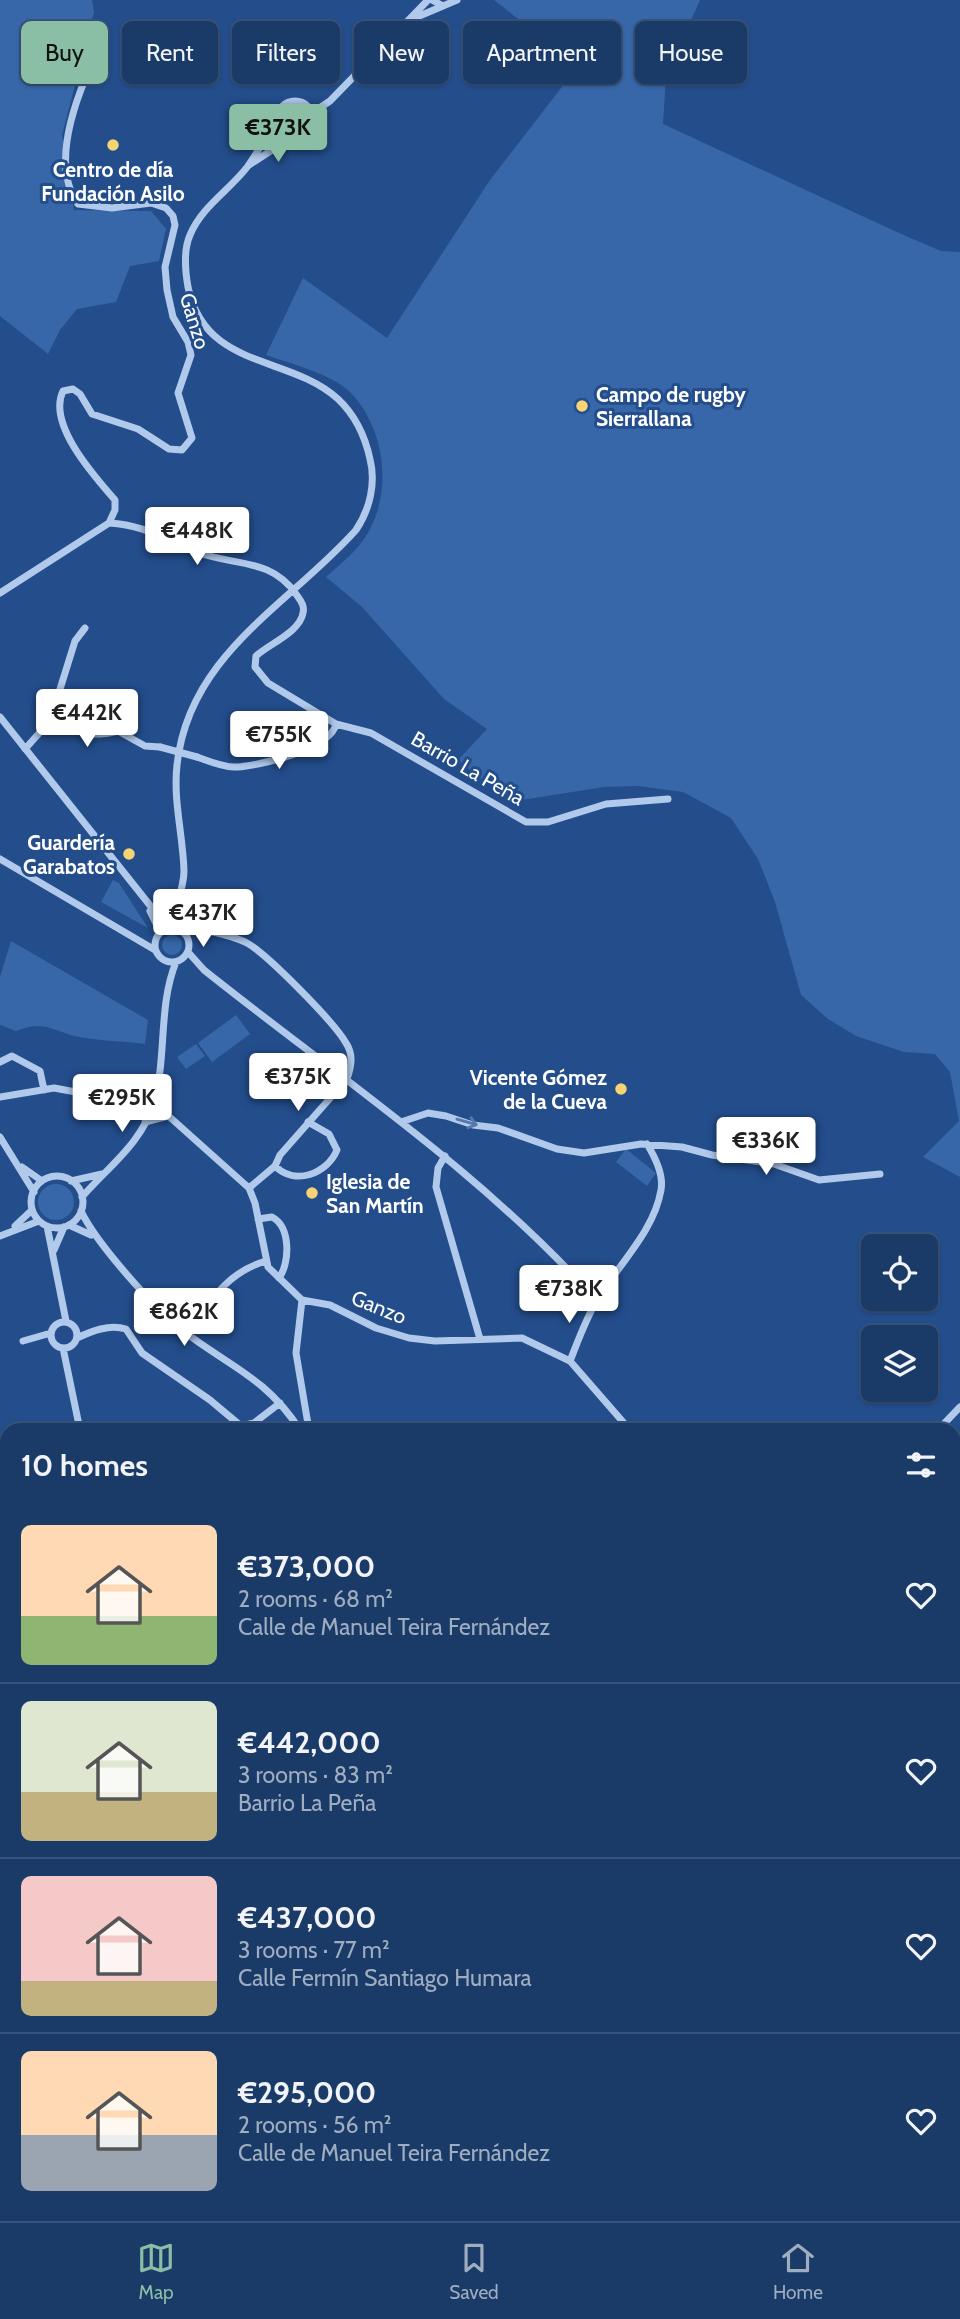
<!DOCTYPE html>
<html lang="en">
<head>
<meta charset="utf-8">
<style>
	:root { --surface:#1a3a68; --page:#23416e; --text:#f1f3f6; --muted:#9fadc0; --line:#38547c; --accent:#8abfa5 }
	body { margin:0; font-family:Cabin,sans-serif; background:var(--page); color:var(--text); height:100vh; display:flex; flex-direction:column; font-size:26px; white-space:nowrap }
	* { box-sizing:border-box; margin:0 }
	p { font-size:23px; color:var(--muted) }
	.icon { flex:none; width:38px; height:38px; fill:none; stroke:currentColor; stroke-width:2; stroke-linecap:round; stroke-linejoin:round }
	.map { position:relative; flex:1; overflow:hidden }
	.details { position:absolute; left:0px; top:1423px; width:961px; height:800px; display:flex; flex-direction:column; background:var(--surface); border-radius:21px 21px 0 0; box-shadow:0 2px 5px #0004,0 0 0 2px var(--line) }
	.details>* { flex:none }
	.banner { position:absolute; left:21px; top:21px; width:919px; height:63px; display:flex; gap:14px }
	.buttons { position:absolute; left:861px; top:1234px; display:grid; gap:14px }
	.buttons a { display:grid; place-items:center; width:77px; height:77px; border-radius:10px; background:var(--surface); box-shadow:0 2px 5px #0004,0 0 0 2px var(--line); font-size:35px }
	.price { position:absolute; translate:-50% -60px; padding:0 16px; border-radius:7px; background:#fff; color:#222; font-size:23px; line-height:46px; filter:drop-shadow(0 2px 4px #0008) }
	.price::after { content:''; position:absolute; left:50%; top:42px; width:21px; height:16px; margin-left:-10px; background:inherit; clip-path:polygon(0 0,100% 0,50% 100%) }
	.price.on { background:var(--accent); color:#111 }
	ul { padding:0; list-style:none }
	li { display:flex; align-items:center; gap:21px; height:175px; padding:0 21px }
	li+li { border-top:2px solid var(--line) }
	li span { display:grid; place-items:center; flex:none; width:196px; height:140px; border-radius:10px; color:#555 }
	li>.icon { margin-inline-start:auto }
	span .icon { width:84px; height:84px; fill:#fffc; stroke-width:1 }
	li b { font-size:30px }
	h2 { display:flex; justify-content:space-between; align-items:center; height:84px; padding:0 21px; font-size:30px }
	.pill { padding:0 24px; border-radius:10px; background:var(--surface); box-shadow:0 2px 5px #0004,0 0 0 2px var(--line); font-size:24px; line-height:63px }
	.pill.on { background:var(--accent); color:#111 }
	.tab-bar { display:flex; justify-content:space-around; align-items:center; height:98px; border-top:2px solid var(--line); background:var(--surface); font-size:19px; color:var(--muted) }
	.tab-bar a { display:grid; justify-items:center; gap:4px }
	.tab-bar .on { color:var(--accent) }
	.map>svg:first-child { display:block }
</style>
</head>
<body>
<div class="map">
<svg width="960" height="2221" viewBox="0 0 960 2221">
	<rect width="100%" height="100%" fill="#234d8b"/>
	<path fill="#3767a8" d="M0 0H92L94 12 62 135 74 210 151 211 166 229 159 261 130 266 116 302 77 309 60 330 48 354 0 316Z
		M494 0H700L666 76 663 124 899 233 941 251 960 252V1177L923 1157 959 1121 950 1072 935 1054 904 1052 856 1036 828 1019 801 995 775 902 758 859 731 818 683 792 638 786 604 787 509 802 458 760 487 729 444 699 362 607 326 577C336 568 348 558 357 548 395 505 389 431 349 391 331 374 289 363 266 355L303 278 387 338 490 180 578 66Z
		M283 119a10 10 0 1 1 20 0a10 10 0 1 1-20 0Z
		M113 880 119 883 148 928 101 902Z
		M162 945a10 10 0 1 1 20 0a10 10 0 1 1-20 0Z
		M11 941 148 1020 145 1044C124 1041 100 1041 79 1037 51 1031 46 1020 16 1031L0 1025V977Z
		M236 1015 250 1034 212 1062 198 1043Z
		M196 1044 205 1056 186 1069 177 1057Z
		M626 1149 656 1173 647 1186 616 1162Z
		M38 1202a18 18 0 1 1 36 0a18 18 0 1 1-36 0Z"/>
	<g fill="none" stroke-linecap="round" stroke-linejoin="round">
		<path stroke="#b1c9eb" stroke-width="7" d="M432 0 443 6 457 0
			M410 20 443 6
			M277 119a18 18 0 1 1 36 0a18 18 0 1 1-36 0Z
			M312 113 330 101 428 0
			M249 165 292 137
			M109 523C147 525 166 541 200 553 235 566 271 558 296 594 300 600 305 605 303 613 300 632 269 644 256 656L255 667 268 683 336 724 371 733 526 822H548L606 804 668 799
			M0 593 109 523 115 510V500C94 476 47 424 63 391L73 389 80 394 92 414 138 429 169 449 182 450 192 438 178 393 191 355 188 342 173 317 167 290 165 267 175 225 173 216 166 208 151 203 112 208 78 204C53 169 71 113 86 77
			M56 702 75 641 85 628
			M0 717 168 928
			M25 749 42 730 56 702C79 703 56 746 118 731L145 746 160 747
			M197 757C208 761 222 767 234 767 257 767 331 749 336 724
			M0 859 155 950
			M150 911 160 932
			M155 911 176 908
			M180 924C202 931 226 932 247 943 267 954 334 1022 346 1043 354 1055 351 1067 347 1079L280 1155 275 1166 249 1188
			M155 945a17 17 0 1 1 34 0a17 17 0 1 1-34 0Z
			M170 928C173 908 184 892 184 871 183 835 173 801 177 765 189 654 289 605 356 530 370 509 376 483 370 459 365 436 356 416 338 399 288 354 205 370 188 287 185 270 183 251 190 235 202 206 230 190 248 166 258 151 267 136 277 121
			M188 952 204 970C338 1077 482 1172 597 1301
			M0 1062 12 1056 40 1071 44 1090
			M0 1097 54 1088 136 1103 149 1113
			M154 1103 249 1188 255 1203 268 1267 302 1300 330 1305 376 1328 409 1338 435 1341 522 1338 570 1361 630 1430
			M145 1122 168 1116
			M401 1122 428 1113 446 1116 473 1125 498 1128 557 1149 584 1153 641 1144 682 1147 712 1155 774 1164 819 1180 880 1174
			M0 1137 34 1192
			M445 1156 438 1168 436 1187 480 1339
			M275 1166C295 1186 327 1174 337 1150L329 1134 308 1122
			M22 1167 42 1181
			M31 1202a26 26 0 1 1 52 0a26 26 0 1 1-52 0Z
			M71 1181 102 1174
			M82 1197C108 1167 143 1142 154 1102 167 1057 158 1006 176 962
			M81 1211C96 1243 154 1308 182 1330 228 1366 266 1377 300 1430
			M258 1219 272 1217C291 1227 290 1263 279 1278
			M69 1225 91 1235
			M15 1226 32 1210
			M47 1226 66 1321
			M0 1236 39 1221
			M54 1250 64 1227
			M302 1300 296 1353 309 1430
			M51 1335a13 13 0 1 1 26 0a13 13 0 1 1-26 0Z
			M195 1324C214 1295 231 1271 266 1261
			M77 1338C92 1331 109 1324 126 1329L142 1353 210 1400 241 1426 254 1423 280 1403
			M23 1341 51 1333
			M63 1348 80 1430
			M570 1361C578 1341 585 1321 596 1302 617 1266 654 1232 661 1190 664 1174 655 1157 647 1144
			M938 1430 960 1407
			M954 1544 960 1540
			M954 1577 960 1580
			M954 1640 960 1637
			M954 1891 960 1892
			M954 2029 960 2030
			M954 2081 960 2122"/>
		<path stroke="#f5f8fe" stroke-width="16" d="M954 2214 960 2210"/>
		<path stroke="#b1c9eb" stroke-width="7" d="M160 747 197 757"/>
	</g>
	<defs><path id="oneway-shaft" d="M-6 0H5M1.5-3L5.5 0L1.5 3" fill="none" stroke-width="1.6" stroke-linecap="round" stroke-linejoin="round" transform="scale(1.75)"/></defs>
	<use stroke="#5578ad" href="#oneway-shaft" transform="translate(467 1122) rotate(16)"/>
	<g fill="#f6d474" stroke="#234d8b" stroke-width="2.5">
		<circle cx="113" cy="145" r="7"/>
		<circle cx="582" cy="406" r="7"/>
		<circle cx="129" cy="854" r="7"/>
		<circle cx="621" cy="1089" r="7"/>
		<circle cx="312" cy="1193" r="7"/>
	</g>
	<g text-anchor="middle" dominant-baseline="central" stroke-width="6" stroke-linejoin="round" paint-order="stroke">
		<g font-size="21" font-weight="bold" fill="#fff" stroke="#234d8b" text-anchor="start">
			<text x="113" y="169" text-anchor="middle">Centro de día<tspan x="113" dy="24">Fundación Asilo</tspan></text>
			<text x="596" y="394">Campo de rugby<tspan x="596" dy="24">Sierrallana</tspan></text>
			<text x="115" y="842" text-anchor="end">Guardería<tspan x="115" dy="24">Garabatos</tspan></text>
			<text x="607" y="1077" text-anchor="end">Vicente Gómez<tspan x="607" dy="24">de la Cueva</tspan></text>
			<text x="326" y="1181">Iglesia de<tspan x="326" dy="24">San Martín</tspan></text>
		</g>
		<g font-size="21" fill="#fff" stroke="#234d8b">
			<text transform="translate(195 321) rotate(73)">Ganzo</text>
			<text transform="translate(468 768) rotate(30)">Barrio La Peña</text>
			<text transform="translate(379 1307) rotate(22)">Ganzo</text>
		</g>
	</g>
</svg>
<div class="buttons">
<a><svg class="icon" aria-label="locate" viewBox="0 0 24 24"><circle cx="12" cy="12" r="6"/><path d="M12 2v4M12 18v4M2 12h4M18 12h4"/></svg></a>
<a><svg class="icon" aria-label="layers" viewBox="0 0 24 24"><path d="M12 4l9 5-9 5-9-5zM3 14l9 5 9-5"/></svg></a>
</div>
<b class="price on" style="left:278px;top:164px">€373K</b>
<b class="price" style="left:197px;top:567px">€448K</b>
<b class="price" style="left:87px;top:749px">€442K</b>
<b class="price" style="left:279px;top:771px">€755K</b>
<b class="price" style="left:203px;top:949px">€437K</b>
<b class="price" style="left:298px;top:1113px">€375K</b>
<b class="price" style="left:122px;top:1134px">€295K</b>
<b class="price" style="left:766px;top:1177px">€336K</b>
<b class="price" style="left:569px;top:1325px">€738K</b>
<b class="price" style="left:184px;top:1348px">€862K</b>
<div class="banner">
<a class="pill on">Buy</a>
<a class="pill">Rent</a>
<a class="pill">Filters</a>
<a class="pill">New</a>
<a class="pill">Apartment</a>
<a class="pill">House</a>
</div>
<section class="details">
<h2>10 homes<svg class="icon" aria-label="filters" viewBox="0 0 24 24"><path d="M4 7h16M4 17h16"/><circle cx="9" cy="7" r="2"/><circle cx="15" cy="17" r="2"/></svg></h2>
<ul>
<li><span style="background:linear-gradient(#ffd9b3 65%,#8fb573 0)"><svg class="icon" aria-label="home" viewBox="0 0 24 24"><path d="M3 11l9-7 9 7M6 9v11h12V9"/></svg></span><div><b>€373,000</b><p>2 rooms · 68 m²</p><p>Calle de Manuel Teira Fernández</p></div><svg class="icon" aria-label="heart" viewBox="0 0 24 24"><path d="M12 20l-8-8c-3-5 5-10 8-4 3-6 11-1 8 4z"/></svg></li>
<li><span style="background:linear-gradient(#dfe7d0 65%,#c2b280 0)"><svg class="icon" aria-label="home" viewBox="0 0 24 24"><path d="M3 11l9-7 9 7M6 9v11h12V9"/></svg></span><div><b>€442,000</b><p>3 rooms · 83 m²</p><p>Barrio La Peña</p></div><svg class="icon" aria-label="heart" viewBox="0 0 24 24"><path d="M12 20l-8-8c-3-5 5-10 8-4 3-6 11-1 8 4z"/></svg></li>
<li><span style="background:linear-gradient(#f6c9c9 75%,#c2b280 0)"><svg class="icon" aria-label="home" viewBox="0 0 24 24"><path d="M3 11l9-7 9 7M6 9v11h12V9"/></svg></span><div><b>€437,000</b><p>3 rooms · 77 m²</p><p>Calle Fermín Santiago Humara</p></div><svg class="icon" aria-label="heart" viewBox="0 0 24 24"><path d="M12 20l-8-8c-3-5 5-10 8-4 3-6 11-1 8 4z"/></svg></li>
<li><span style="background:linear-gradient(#ffd9b3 60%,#9aa5b1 0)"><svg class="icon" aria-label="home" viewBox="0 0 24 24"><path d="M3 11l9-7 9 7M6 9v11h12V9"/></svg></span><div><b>€295,000</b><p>2 rooms · 56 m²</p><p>Calle de Manuel Teira Fernández</p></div><svg class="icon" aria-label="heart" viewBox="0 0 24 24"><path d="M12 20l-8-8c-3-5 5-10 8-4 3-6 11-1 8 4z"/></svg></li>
</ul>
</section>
</div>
<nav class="tab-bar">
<a class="on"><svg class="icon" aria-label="map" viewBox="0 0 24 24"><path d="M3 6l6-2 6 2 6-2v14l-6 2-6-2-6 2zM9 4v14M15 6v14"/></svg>Map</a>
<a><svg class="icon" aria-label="saved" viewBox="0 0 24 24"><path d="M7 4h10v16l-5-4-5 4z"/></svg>Saved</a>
<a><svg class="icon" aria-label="home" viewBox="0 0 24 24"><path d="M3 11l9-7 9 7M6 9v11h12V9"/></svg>Home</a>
</nav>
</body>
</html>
